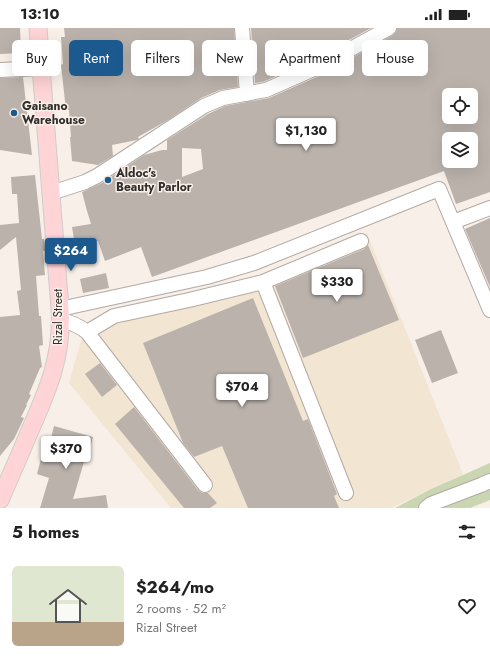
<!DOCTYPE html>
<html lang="en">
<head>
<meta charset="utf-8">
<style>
	:root { --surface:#fff; --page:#f6f6f6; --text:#222; --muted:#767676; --line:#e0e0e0; --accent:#1c598f }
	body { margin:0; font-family:Jost,sans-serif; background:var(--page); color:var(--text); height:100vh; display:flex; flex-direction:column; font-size:15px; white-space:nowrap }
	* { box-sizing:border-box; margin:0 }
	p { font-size:13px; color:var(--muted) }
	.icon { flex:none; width:22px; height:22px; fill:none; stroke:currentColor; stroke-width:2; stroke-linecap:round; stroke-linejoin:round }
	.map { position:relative; height:480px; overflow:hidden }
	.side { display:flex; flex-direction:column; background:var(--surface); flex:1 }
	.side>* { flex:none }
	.guide { position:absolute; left:12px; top:12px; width:466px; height:36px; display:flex; gap:8px }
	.buttons { position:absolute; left:442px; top:60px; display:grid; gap:8px }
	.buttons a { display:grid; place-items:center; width:36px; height:36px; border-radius:6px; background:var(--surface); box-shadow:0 4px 16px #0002; font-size:20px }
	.price { position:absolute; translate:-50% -34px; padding:0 9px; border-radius:4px; background:#fff; color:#222; font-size:13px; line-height:26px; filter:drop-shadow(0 1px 2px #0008) }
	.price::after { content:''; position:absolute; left:50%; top:24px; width:12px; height:9px; margin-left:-6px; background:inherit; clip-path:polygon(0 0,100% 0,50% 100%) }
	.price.active { background:var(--accent); color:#fff }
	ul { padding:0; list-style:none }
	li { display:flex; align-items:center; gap:12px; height:100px; padding:0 12px }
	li+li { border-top:1px solid var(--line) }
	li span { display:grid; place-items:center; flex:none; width:112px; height:80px; border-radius:6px; color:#555 }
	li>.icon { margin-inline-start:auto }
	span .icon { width:48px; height:48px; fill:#fffc; stroke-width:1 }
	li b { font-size:17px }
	h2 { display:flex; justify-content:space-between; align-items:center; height:48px; padding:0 12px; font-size:17px }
	.tag { padding:0 14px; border-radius:6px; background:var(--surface); box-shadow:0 4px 16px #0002; font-size:14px; line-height:36px }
	.tag.active { background:var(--accent); color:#fff }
	.status { display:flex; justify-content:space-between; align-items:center; height:28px; padding:0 20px; background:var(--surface); direction:ltr }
	.status svg { height:11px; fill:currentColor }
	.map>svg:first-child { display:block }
</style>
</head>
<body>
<div class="status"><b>13:10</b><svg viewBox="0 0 49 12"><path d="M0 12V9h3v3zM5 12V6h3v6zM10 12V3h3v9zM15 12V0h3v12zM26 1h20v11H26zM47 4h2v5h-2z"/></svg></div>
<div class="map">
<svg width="490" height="480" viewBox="0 0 490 480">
	<rect width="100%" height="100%" fill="#f8efe9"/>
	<path fill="#f2e5d1" d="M367 205 463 446 391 480H171L69 355 84 302 113 282 268 245Z"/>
	<path fill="#cad5b1" d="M490 435V472L470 480H395L431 461Z"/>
	<path fill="#bbb2ac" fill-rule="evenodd" d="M0 0H20L21 25 0 26Z
		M64 0H234L238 59 220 62 201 70 168 92 138 109 139 111 137 112 112 117 113 128 98 137 72 133 70 109H71L69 82H66L61 37 63 36 61 9H65Z
		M251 0H371L312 32 263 54 255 55Z
		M397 0H490V164L456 176 444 143 152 249 141 219 105 233 98 213 75 217 72 199 91 196 87 183 82 164 102 155 144 127 162 122H167V112L208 86 225 78 269 70 319 48 393 7 396 4ZM449 67H471V89H449ZM449 111H471V133H449ZM182 120 201 121 203 141 182 149Z
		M23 49 32 127 0 122V50Z
		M35 147 42 211H44L45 223H43L45 247 36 248 39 288H41L43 317 39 318 42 339 40 340 29 366 31 367 26 377H27L21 389 24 390 14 411 0 428V289L20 287 17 263 21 262 16 209 0 222V197L19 195 17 166H12L11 149Z
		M490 190V259L465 201Z
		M368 217 399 292 303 330 275 258 364 221Z
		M106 245 109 260 83 265 80 251Z
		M253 270 303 393 308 391 337 466 334 468 339 480H248L222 418 194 429 183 415 143 315Z
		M441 302 458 345 432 355 415 312Z
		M100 335 117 357 102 369 85 346Z
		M134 379 198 462 202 465H208L217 475 210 480H184L115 396Z
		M54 398 93 409 86 435 84 434 73 471 106 467 108 480H40L49 450 37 446 47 408 51 410Z"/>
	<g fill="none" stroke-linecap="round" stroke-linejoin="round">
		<defs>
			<path id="minor" d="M242 0 247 66
				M0 42 41 40
				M51 165 85 154 97 148 204 78 223 70 266 62 316 40 389 0
				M453 194 490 180
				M263 254 346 465
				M60 281 207 249 254 235 439 161 490 282
				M60 292C71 294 78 297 87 304L205 457
				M87 304 114 288 189 272 263 254 361 213
				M426 480 431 476 481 457 490 453"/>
			<path id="major" d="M0 472C9 451 19 429 28 407 47 364 63 329 60 281L38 0"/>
		</defs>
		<use href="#minor" stroke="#b2a9a3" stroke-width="16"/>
		<use href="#major" stroke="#cdcdcc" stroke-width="19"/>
		<use href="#minor" stroke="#fff" stroke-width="14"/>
		<use href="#major" stroke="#fed4d6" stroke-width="17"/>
	</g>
	<g fill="#1c598f" stroke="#f8efe9" stroke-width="1.5">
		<circle cx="14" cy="85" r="4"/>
		<circle cx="108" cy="152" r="4"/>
	</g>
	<g text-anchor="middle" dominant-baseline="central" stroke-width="3" stroke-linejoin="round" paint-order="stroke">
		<g font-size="12" font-weight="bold" fill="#302d2b" stroke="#f8efe9" text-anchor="start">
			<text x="22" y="78">Gaisano<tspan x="22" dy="14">Warehouse</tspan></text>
			<text x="116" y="145">Aldoc's<tspan x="116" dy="14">Beauty Parlor</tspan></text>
		</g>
		<g font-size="12" fill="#302d2b" stroke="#f8efe9">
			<text transform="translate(58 289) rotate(-90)">Rizal Street</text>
		</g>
	</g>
</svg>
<div class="buttons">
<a><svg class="icon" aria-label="locate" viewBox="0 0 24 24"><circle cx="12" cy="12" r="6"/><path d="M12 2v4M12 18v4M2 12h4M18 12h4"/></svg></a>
<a><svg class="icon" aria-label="layers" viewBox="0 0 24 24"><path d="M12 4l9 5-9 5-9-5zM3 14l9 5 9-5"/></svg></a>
</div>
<b class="price" style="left:306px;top:124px">$1,130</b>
<b class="price active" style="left:71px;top:244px">$264</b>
<b class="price" style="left:337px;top:275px">$330</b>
<b class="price" style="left:242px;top:380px">$704</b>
<b class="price" style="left:66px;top:442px">$370</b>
<div class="guide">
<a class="tag">Buy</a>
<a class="tag active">Rent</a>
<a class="tag">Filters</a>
<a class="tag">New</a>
<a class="tag">Apartment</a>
<a class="tag">House</a>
</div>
</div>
<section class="side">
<h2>5 homes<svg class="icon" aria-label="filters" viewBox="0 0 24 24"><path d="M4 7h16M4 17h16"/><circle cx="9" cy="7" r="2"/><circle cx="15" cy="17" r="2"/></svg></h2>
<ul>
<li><span style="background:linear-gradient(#dfe7d0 70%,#b9a48a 0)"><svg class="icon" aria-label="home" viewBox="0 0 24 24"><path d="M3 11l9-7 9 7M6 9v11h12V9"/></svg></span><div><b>$264/mo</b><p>2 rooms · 52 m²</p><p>Rizal Street</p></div><svg class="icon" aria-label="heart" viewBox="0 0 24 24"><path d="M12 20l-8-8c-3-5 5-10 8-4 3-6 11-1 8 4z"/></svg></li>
</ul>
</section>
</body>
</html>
